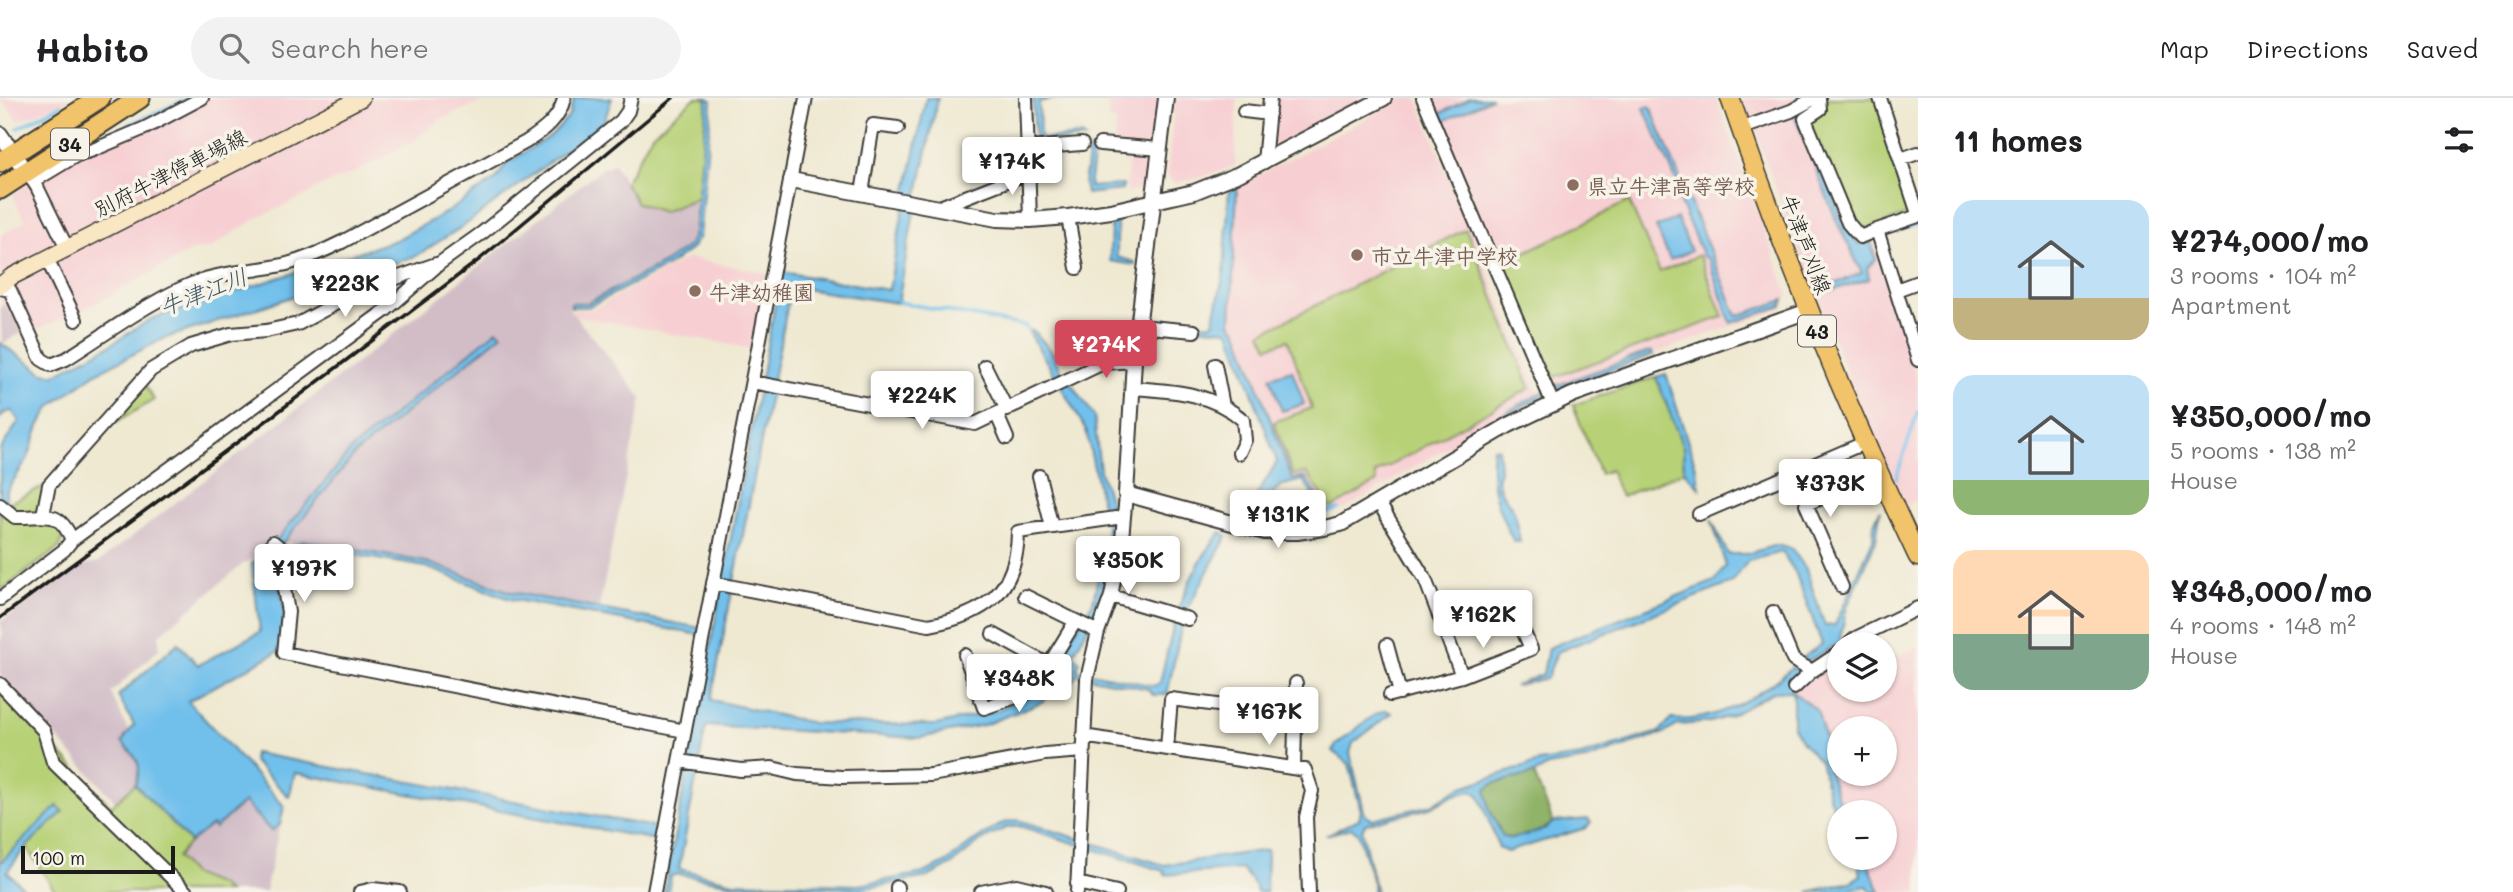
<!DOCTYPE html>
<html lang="en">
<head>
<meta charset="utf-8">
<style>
	:root { --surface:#fff; --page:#f2f2f2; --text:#202124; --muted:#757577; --line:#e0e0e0; --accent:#d1495b }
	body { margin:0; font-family:Mali,"Klee One",sans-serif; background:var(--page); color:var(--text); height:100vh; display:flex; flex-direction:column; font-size:26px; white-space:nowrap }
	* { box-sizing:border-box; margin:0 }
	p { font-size:23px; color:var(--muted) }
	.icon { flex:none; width:38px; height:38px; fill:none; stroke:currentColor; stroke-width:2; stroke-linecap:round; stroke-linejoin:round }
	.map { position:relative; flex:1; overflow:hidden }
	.panel { display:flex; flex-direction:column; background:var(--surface); width:595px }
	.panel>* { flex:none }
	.tools { position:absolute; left:1827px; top:534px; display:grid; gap:14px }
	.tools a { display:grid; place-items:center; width:70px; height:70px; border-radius:50%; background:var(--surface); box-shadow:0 2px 5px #0004; font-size:35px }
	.scale { position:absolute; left:21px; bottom:18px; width:154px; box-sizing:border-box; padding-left:7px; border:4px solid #1c1c1c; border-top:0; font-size:19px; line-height:24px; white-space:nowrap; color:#1c1c1c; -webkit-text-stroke:5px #f7f3e8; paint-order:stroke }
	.price { position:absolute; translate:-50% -60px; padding:0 16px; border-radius:7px; background:#fff; color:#222; font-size:23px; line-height:46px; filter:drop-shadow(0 2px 4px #0008) }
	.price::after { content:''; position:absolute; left:50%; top:42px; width:21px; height:16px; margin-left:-10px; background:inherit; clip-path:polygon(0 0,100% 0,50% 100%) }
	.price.current { background:var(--accent); color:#fff }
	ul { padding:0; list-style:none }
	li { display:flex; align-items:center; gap:21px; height:175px; padding:0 35px }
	li span { display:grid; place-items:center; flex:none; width:196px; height:140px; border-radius:21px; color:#555 }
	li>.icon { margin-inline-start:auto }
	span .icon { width:84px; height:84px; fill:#fffc; stroke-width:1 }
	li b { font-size:30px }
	h2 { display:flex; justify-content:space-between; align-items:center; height:84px; padding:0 35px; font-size:30px }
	header { display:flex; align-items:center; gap:42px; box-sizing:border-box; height:98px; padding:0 35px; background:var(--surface); border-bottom:2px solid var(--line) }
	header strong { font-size:33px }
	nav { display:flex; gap:38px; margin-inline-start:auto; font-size:24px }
	.search { width:490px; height:63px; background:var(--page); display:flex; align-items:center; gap:18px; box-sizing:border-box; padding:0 24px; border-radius:38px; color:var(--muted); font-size:26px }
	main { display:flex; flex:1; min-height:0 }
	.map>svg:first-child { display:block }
</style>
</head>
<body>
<header>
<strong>Habito</strong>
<div class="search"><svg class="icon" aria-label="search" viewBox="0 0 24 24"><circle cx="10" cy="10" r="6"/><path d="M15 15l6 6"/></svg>Search here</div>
<nav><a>Map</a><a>Directions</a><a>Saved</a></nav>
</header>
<main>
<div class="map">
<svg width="1918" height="794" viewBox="0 0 1918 794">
	<rect width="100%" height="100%" fill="#f7f3e8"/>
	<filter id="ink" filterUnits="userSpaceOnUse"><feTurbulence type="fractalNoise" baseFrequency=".0143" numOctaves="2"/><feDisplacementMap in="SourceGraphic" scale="14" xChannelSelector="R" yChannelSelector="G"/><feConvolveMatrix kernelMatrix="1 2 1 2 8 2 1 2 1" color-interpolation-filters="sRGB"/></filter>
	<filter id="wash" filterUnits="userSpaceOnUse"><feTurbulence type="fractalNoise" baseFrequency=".00686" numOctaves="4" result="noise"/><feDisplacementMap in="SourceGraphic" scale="28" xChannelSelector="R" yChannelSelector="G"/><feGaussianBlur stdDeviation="1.57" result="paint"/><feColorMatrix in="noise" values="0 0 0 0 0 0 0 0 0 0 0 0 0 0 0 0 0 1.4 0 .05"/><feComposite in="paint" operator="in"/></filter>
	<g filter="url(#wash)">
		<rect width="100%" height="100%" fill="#efe9d2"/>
		<path fill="#f7cfd3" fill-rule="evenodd" d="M0 0H71L19 23Z
			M194 0H489L438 23 410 45 360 72 321 88 305 98 257 120 210 150 193 152 86 210 33 233 23 234 0 201V138L25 123 12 96 76 53 116 39Z
			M1108 0H1159L1152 79 1139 92 1126 95 1130 48 1113 46 1117 24 1108 22Z
			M1175 0H1237L1235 68 1196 81 1174 85 1167 77Z
			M1273 0H1365L1268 54Z
			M1405 0H1417L1539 299 1478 331 1345 411 1328 416 1305 381 1290 383 1229 224 1236 89Z
			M1430 0H1716L1788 196 1783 210 1553 291Z
			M1742 0H1795L1800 15 1869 131 1918 285V402L1905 408 1872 337 1820 208Z
			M688 160 767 175 753 251 572 217 569 212H591Z
			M1839 547V592H1885V562L1918 549V794H1875L1861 760H1885V714H1842L1791 591 1809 567ZM1839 630H1885V676H1839Z"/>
		<path fill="#d2bdc7" d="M614 66 637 105 699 99 697 137 690 149 667 167 588 207H571L569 211 642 300 599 510 597 513 509 496 424 467 288 444 244 465 159 537V551L111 595 129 634 122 644 136 659 140 674 135 686 116 704 0 578V543L3 536 0 524 80 468 99 464 363 260 601 71Z
			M5 206 23 234 2 246 0 209Z
			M244 704 271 733 280 727 265 794H228L219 787 192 776 177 758 199 736 201 737 212 727 215 730Z"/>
		<path fill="#b7d177" stroke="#6a764a" stroke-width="2" d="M695 0H708L699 99 663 114 637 105 625 85 652 36Z
			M1827 0H1877L1913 115 1860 134 1852 124 1808 23Z
			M1629 103 1660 174 1699 157 1723 219 1551 280 1503 165Z
			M1466 131 1530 290 1375 376 1377 384 1331 410 1307 375 1293 377 1274 324 1312 310 1288 242 1268 249 1261 235Z
			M1656 279 1683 349 1684 373 1621 399 1610 372 1600 376 1573 307Z
			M144 285 154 302 120 322 115 323 114 319Z
			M45 388 43 408 38 424 57 426 63 437 60 449 0 493V415L6 406Z
			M0 593 111 708 135 686 190 744 177 759 192 776 220 787 228 794H56L26 749 63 714 58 708 0 765Z"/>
		<path fill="#91b368" stroke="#566842" stroke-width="2" d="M1534 676 1553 724C1542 735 1518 742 1503 739L1489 711 1485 692 1494 685Z"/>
		<path fill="#71c0ec" stroke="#466e84" stroke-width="2" d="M574 0H612L604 24 465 127 416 158 163 241 96 275 51 308 39 328 28 360 6 394V406L0 415V352L19 323 12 313 6 314 0 320V245L44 275 54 277 107 249 151 221 396 142 447 114 496 81 506 66 552 37 569 18Z
			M705 0 712 2 699 138 691 151 668 168 588 209H571V205H588L666 164 688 148 694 136 707 3Z
			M926 0H938L913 119 898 205 791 189 711 602 813 625 936 627 995 613 1038 594 1093 504 1107 431 1086 332 1028 232 1035 234 1053 255 1064 279 1072 286 1094 318 1100 373 1116 424 1097 513 1073 557 1080 563 1077 572 1154 588 1160 585C1173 528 1182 480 1221 434L1227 438 1184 517 1167 597H1153L1148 591 1076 577 1074 582 1061 584 1042 604 984 627 919 640 706 628 679 771 734 784 859 787 924 775 947 764 971 745 1003 725 1018 722 1164 767 1267 752 1266 794H1257L1255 788 1242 771 1165 777 1164 773 1019 728 1005 730 981 743 951 767 928 779 862 791 737 787 678 776 671 778 668 794H664L781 174 889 192 902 117Z
			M1033 0H1059L1039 4 1040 41 1081 38 1085 41 1035 45Z
			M1470 0H1492L1442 24 1439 16Z
			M1812 5 1814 10 1803 17 1845 128 1858 146 1871 144 1876 161 1867 170 1869 181 1817 197 1816 193 1862 175 1837 124 1794 16Z
			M1650 8 1737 218 1784 202 1782 208 1731 225 1708 161 1703 158 1676 96 1680 91 1644 10Z
			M1089 51 1094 52 1089 89 1123 87 1122 92 1086 96 1084 86Z
			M1237 89 1231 225 1238 233 1292 381 1305 379 1329 414 1325 416 1303 382 1280 388 1251 419 1240 417 1258 395 1277 364 1231 236 1228 232 1147 225 1144 220 1150 170 1153 171 1148 217 1152 221 1197 226 1213 225 1224 175 1229 92Z
			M1677 120 1691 153 1670 162 1656 129Z
			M1117 125V159L1135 164V167L1110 163 1111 126Z
			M497 232 502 236 355 356 281 447 274 459 285 514 281 552 188 603 284 708 280 727 271 733 244 704 215 730 212 727 190 744 135 686C144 665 136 659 122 644L134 627 118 598 178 545 198 567 260 534 252 466 276 443 351 352Z
			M1651 253 1653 257 1553 293 1480 331 1479 329 1552 289Z
			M1292 272 1304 306 1282 313 1270 279Z
			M1666 276 1696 369 1700 390 1684 373 1683 349 1656 279Z
			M1493 350H1498L1500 372 1497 381 1500 392 1514 413 1520 444H1514C1496 410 1489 389 1493 350Z
			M1880 412 1876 443 1847 509 1839 545 1808 563 1802 560 1822 546 1795 474 1782 454 1748 463 1732 485 1557 554 1547 580 1514 588 1543 576 1548 550 1715 483 1726 468 1711 421 1728 456H1746L1777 447 1792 451 1806 471 1825 528 1835 527 1873 442 1874 426Z
			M304 443 426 464 511 494 701 530 700 537 510 501 426 469 304 449 292 457 288 450Z
			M1792 569 1800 572 1791 589 1794 595 1817 612 1827 647 1824 660 1843 714H1839V720L1830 702 1820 663 1802 644 1793 629V597L1790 593 1773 594 1730 618 1710 624 1678 627 1664 635 1586 662 1548 668 1534 676 1494 685 1486 692 1489 711 1503 739 1512 741 1546 731 1553 724 1588 721 1591 725 1586 730 1507 754 1499 750 1479 697 1472 693 1454 697 1430 710 1365 726 1362 732 1376 794H1373V785L1358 735 1352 730 1326 737 1359 721 1361 713 1349 666 1333 653 1336 647 1374 617 1386 612 1392 615 1353 645 1350 655 1365 717 1372 721 1431 707 1459 690 1539 664 1581 658 1659 634 1671 621C1712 626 1763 597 1792 569Z
			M254 655 660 730 657 742 295 675 289 699 253 663Z
			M57 708 63 714 26 749 7 774 28 794H0V765Z
			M1857 760H1866L1880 794H1872L1867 788 1834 794H1808L1850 784 1861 777Z"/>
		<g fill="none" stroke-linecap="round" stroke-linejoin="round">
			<path stroke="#71c0ec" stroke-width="3.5" d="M18 30 61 7
				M89 45 188 0
				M1886 136 1918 126
				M898 204 1025 228 1028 232
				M1896 380 1918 314
				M1329 414 1338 411
				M1858 794H1863"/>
		</g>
	</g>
	<g filter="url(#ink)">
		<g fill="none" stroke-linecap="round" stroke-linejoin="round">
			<defs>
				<path id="minor" d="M1026 0 1030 122
					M1423 0 1553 306
					M1819 0 1820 11 1805 21 1848 125 1860 139 1877 132
					M1880 0 1918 116
					M1244 13 1269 16
					M1740 31 1791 13 1815 0
					M1100 46 1160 51
					M1028 50 1082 46
					M1901 61 1918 55
					M1264 64 1270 0
					M29 77 37 89 67 150
					M34 83 77 57 93 52 145 30 202 0
					M862 95 873 27 898 30
					M937 110 1027 75
					M1918 118 1877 132 1918 262
					M1068 119 1077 170
					M47 161 76 222
					M0 190 10 192 41 261 51 267 66 261C106 236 158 197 202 182 229 173 258 173 287 166 306 161 324 153 342 144L526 44C543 33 560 21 564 0
					M1896 192 1918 184
					M1138 228 1194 233
					M1215 267 1223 308
					M985 268 1007 312
					M752 284 975 326 1103 265 1134 263
					M1132 290C1172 293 1211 294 1243 322L1245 342 1239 355
					M997 317 1007 340
					M1039 378 1052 429
					M1379 405 1425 481 1462 578
					M0 407 15 419C44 420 58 409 72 442L64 452 0 501
					M1699 416 1864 345
					M43 417 49 387 151 272 191 248 231 236 266 233 298 226 357 194 436 166
					M72 442 386 212 440 165 482 135 621 23 628 13 631 0
					M273 444 283 452 280 468 288 514 284 555 685 633
					M713 485 929 527C985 517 1017 494 1018 434L1123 419
					M1842 489 1806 406 1879 378
					M1025 498 1098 534
					M1111 498 1188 521
					M1773 514 1793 562 1812 573
					M993 536 1049 567
					M1849 546 1856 540 1918 510
					M1387 547 1400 595
					M965 557 984 610 1033 593 1075 524
					M0 586 44 633 53 664 186 794
					M1794 590 1812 573 1839 555
					M1390 597 1462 578 1531 551 1511 504 1443 532
					M1083 638 1305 672 1312 693 1306 719 1309 794
					M1167 650 1171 601 1296 617
					M679 663 741 672 772 670 797 676 842 679 931 677 1045 656 1083 653
					M1294 670 1296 585
					M1077 785 1117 794
					M360 794 373 791 400 794
					M654 794 806 0
					M897 794V789
					M981 794 1017 787 1046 794
					M1077 794 1087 581 1098 534 1111 498 1122 441 1126 396"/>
				<path id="tertiary" d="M1166 0 1134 263 1126 396 1265 434H1297L1324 430 1341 426 1509 327 1572 297 1808 213
					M0 36 26 74
					M791 82 997 121 1030 122 1068 119 1111 113 1194 94 1239 76 1384 0"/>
				<path id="secondary" d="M0 188 11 179 361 0"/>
				<path id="primary" d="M1730 0C1784 157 1847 310 1918 459"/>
				<path id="trunk" d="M0 64 100 0
					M0 91 140 0"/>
			</defs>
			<use href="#minor" stroke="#3c3b37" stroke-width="16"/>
			<use href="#tertiary" stroke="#3c3b37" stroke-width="18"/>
			<use href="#secondary" stroke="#3c3b37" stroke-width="19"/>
			<use href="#primary" stroke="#3c3b37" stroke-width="21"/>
			<use href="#trunk" stroke="#3c3b37" stroke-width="23"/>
			<use href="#minor" stroke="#fff" stroke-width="12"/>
			<use href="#tertiary" stroke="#fff" stroke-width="14"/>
			<use href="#secondary" stroke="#f9e7c3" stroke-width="16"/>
			<use href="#primary" stroke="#f1c36a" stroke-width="18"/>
			<use href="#trunk" stroke="#f1c36a" stroke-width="19"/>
			<path stroke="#1c1c1c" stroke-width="3.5" d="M0 520 262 326 480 161 673 0"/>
		</g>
	</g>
	<g fill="#8d6e63" stroke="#f7f3e8" stroke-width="2.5">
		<circle cx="1573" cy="87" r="7"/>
		<circle cx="1357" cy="157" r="7"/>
		<circle cx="695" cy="193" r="7"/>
	</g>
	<g text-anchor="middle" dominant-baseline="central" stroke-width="7" stroke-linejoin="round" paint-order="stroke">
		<g fill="#f7f3e8" stroke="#5e5c59" stroke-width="2">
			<rect x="51" y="30.5" width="38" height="31" rx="5"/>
			<rect x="1798" y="217.5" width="38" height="31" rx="5"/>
		</g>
		<g font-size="19" font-weight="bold" fill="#1c1c1c">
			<text x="70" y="46">34</text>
			<text x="1817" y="233">43</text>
		</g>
		<g font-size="21" fill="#1c1c1c" stroke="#f7f3e8">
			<text transform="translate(170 74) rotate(-27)">別府牛津停車場線</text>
			<text transform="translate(1807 146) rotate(69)">牛津芦刈線</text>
		</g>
		<g font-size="21" font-weight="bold" fill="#785e54" stroke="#f7f3e8" text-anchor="start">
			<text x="1587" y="87">県立牛津高等学校</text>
			<text x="1371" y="157">市立牛津中学校</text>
			<text x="709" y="193">牛津幼稚園</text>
		</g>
		<g font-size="23" font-style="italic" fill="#3a5565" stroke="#f7f3e8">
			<text transform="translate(203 193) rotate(-21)">牛津江川</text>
		</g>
	</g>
</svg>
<div class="tools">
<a><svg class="icon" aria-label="layers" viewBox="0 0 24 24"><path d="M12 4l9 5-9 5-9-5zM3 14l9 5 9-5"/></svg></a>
<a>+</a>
<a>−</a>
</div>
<div class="scale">100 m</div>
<b class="price" style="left:1012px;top:99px">¥174K</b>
<b class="price" style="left:345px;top:221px">¥223K</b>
<b class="price current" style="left:1106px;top:282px">¥274K</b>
<b class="price" style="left:922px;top:333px">¥224K</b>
<b class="price" style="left:1830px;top:421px">¥373K</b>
<b class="price" style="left:1278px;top:452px">¥131K</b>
<b class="price" style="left:1128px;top:498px">¥350K</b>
<b class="price" style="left:304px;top:506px">¥197K</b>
<b class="price" style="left:1483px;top:552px">¥162K</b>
<b class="price" style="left:1019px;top:616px">¥348K</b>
<b class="price" style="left:1269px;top:649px">¥167K</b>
</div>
<section class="panel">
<h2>11 homes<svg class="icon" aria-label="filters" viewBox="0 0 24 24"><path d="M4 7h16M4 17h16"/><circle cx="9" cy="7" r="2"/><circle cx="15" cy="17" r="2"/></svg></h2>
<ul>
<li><span style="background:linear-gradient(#bfe0f5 70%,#c2b280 0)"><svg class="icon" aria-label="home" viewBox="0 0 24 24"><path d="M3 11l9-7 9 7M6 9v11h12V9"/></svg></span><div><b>¥274,000/mo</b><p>3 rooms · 104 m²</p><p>Apartment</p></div></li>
<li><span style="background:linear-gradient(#bfe0f5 75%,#8fb573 0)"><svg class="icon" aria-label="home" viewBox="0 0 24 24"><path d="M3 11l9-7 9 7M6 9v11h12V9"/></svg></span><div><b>¥350,000/mo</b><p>5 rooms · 138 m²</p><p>House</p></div></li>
<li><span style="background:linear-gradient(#ffd9b3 60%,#7fa58c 0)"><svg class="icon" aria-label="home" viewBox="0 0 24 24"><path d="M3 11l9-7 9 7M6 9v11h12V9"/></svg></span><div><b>¥348,000/mo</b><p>4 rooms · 148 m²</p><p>House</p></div></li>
</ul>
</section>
</main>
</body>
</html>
